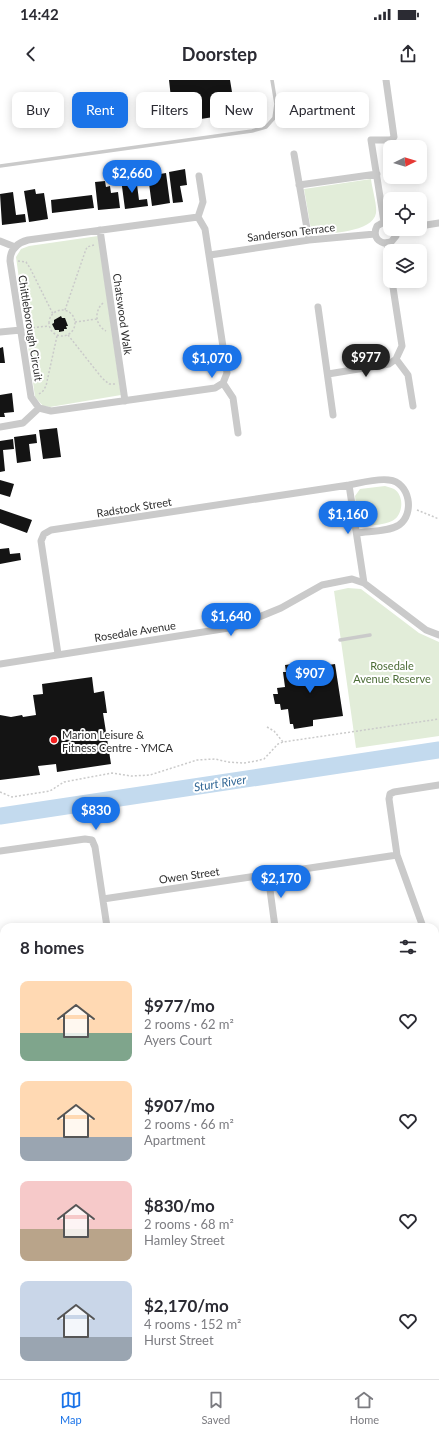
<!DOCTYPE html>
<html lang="en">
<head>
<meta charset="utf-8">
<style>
	:root { --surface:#fff; --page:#f7f7f7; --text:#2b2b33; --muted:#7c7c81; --line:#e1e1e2; --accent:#1a73e8 }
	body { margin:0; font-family:Lato,sans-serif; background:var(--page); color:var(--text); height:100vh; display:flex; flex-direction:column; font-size:15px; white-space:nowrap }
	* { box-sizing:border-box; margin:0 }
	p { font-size:13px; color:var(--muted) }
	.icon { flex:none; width:22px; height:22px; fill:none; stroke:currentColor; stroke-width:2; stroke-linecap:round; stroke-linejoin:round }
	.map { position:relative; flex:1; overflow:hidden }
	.drawer { position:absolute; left:0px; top:843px; width:439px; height:456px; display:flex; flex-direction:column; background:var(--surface); border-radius:12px 12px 0 0; box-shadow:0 2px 10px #0003 }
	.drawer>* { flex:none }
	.banner { position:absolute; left:12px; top:12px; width:415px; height:36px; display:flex; gap:8px }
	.needle { width:26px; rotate:85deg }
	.tools { position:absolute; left:383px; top:60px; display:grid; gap:8px }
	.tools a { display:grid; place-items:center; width:44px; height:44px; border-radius:8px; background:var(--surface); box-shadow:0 2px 10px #0003; font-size:20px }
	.price { position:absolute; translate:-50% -34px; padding:0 9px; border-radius:14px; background:var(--accent); color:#fff; font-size:13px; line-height:26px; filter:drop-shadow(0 1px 2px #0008) }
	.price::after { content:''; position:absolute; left:50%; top:24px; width:12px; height:9px; margin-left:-6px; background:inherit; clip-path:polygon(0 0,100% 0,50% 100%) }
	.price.active { background:#222; color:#fff }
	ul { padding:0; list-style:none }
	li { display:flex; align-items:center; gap:12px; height:100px; padding:0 20px }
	li span { display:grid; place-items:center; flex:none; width:112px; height:80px; border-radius:8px; color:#555 }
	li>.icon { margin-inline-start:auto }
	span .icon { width:48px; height:48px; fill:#fffc; stroke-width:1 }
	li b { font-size:17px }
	h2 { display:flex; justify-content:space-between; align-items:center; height:48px; padding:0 20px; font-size:17px }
	.pill { padding:0 14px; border-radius:8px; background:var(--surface); box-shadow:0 2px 10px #0003; font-size:14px; line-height:36px }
	.pill.active { background:var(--accent); color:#fff }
	.status { display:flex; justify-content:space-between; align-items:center; height:28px; padding:0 20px; background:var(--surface); direction:ltr }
	.status svg { height:11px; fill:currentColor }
	header { display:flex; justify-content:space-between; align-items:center; height:52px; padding:0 20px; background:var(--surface); font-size:18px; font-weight:700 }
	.tabs { display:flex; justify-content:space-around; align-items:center; height:56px; border-top:1px solid var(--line); background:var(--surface); font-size:11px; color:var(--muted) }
	.tabs a { display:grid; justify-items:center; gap:2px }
	.tabs .active { color:var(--accent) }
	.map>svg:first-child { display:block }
</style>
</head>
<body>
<div class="status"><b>14:42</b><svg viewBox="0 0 49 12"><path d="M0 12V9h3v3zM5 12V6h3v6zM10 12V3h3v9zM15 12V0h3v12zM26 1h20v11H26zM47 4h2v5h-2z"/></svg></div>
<header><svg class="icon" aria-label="back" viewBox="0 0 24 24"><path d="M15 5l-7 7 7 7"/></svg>Doorstep<svg class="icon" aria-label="share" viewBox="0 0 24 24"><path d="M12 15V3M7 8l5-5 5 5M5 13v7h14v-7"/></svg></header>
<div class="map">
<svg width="439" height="1299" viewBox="0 0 439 1299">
	<rect width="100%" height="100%" fill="#fff"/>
	<path fill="#e2edd9" d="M371 99C372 109 377 123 376 133 373 153 328 153 312 155L304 109Z
		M98 156 121 315 50 327 43 326 35 317 16 177 21 169 29 166Z
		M385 406C388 407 392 408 394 409 405 416 403 436 392 441 384 445 373 445 365 446L358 441 355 416 360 409Z
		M348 508 361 509 419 553 439 562V656L356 668 334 511Z
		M439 967V1247L435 1248V968Z
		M345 1295H398L399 1299H346Z"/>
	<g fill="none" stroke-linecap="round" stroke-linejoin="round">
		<path stroke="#c3daee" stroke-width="17" d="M0 736 439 670"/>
	</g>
	<path fill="#141414" d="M169 0H230L234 24H238L239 33 188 41 186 25 172 27Z
		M185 89 187 105 180 106 183 122 173 123 169 92Z
		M166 93 170 123 152 126 148 96Z
		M136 97 139 120 147 119 148 126 125 129 121 99Z
		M105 101 106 107 110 106 111 113 118 112 120 128 98 130 95 102Z
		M35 109 36 114 44 113 48 139 29 142 24 111Z
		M13 112 16 135 25 134 26 142 2 145 0 114Z
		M92 115 94 128 52 133 51 120Z
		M61 236 62 238H65L68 246H66L67 249H64V251L59 252V250H55L52 244 54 243V240Z
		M3 267 5 283H0V268Z
		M12 313 14 332 4 333 5 337H0V315Z
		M57 348 61 377 43 379 39 350Z
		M36 354 37 363 29 364 31 381 17 383 14 357Z
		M13 359 14 369 3 370 5 391 0 392V361Z
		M0 400 14 404 10 417 0 414Z
		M0 429 32 440 27 453 0 443Z
		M9 468 10 474 20 473 21 480 0 484V469Z
		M314 581 315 587 335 584 343 636 313 640V646L294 649 293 644H290L288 629 281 630 280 624H275L273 614H278L277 608 285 607 283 592H286L285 585Z
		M92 597 94 613 104 611 107 633H103L111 684 57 692 56 684 38 686 40 695 0 700V635L11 637 22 635 23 637 36 635 33 615 43 614 42 604Z"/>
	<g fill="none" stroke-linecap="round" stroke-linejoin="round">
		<path stroke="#cacaca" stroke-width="1.5" stroke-dasharray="2 2" stroke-linecap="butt" d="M18 181 26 182 30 188 53 234
			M103 223C94 231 95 245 106 251
			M49 243a13 13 0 1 1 26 0a13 13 0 1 1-26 0Z
			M65 230 85 172 87 167 94 165
			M75 242 97 239
			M29 248 49 246
			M68 255 102 298 109 304H115
			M39 314 43 311 46 306 57 256
			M417 430 439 439
			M267 647 274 651 283 662
			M0 712 12 717 50 711 64 702 112 693 131 696 150 695 197 680 215 679 228 682 244 683 256 681 264 679 278 664 283 662 439 639
			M435 1189 439 1193
			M48 1295 69 1297 81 1295"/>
		<path stroke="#cacaca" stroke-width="3.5" d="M0 86 252 51 266 47 274 38 276 24 272 0
			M340 560 370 555"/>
		<path stroke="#cacaca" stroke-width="7" d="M294 74 309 160
			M299 105 377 94
			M198 137 205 149 227 293 223 303 215 308 51 331 39 328 31 317 10 181C10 170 17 163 28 160Z
			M198 137 203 122 199 96
			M384 142 371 60H391L394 57 386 0
			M390 143 384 142 377 146C373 154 376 161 384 163L391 162 396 156V149
			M420 146 439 143
			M100 150 125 321
			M396 151 407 149
			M0 161 15 167
			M387 163 390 186
			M210 175 309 160 375 154
			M392 201 402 266 396 279 408 295 413 326
			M318 227 333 335
			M0 252 21 250
			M328 294 389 284 396 279
			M223 303 233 318 238 353
			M0 347 23 343 39 328
			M349 405 364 503
			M58 574 41 461 44 454 51 450 349 405C360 403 378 398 389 400 410 402 415 434 399 445 388 452 369 451 357 453
			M0 584 235 547 281 528 322 505 352 499 364 503 426 550 439 555
			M0 771 85 759 92 760 95 767 107 847
			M268 795 275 847
			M103 819 397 775
			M423 847 397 775 389 719 390 714 394 712 439 705
			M435 882 439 893
			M435 1254 439 1253
			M342 1295 343 1299
			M404 1295V1299
			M130 1299 157 1295"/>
		<path stroke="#cacaca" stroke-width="9" d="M435 956 439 955
			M0 1026H4"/>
		<path stroke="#b7b7b7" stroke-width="10" d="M0 1049 4 1045
			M0 1075 4 1102
			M0 1200 4 1227
			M14 1295 15 1299
			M34 1295V1299"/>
	</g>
	<circle fill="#f51f1e" stroke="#fff" stroke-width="1.5" cx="54" cy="660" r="4"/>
	<g text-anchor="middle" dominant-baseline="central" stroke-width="4" stroke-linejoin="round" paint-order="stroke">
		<g font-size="11" fill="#2d2d2d" stroke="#fff">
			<text transform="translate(291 152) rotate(-7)">Sanderson Terrace</text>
			<text transform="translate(123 234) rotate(82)">Chatswood Walk</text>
			<text transform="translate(31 248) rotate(81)">Chittleborough Circuit</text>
			<text transform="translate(134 427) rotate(-9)">Radstock Street</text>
			<text transform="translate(135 551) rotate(-9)">Rosedale Avenue</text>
			<text transform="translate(189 795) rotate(-8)">Owen Street</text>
		</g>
		<g font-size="11" fill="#4c6d37" stroke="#fff">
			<text x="392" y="585">Rosedale<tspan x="392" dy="13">Avenue Reserve</tspan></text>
		</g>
		<g font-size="11" fill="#2d2d2d" stroke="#fff" text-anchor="start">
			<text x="62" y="654">Marion Leisure &amp;<tspan x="62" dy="13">Fitness Centre - YMCA</tspan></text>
		</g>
		<g font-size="12" font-style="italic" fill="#346997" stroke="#fff">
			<text transform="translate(220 703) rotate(-9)">Sturt River</text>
		</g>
	</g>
</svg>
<div class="tools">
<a><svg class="needle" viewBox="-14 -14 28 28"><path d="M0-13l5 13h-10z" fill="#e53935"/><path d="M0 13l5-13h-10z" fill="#7c7c81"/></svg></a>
<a><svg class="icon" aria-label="locate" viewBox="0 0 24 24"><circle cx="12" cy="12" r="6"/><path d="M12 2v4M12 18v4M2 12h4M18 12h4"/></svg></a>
<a><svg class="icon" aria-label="layers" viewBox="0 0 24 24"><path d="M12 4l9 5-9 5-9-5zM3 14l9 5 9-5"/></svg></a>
</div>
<b class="price" style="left:132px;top:114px">$2,660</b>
<b class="price active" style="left:366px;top:298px">$977</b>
<b class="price" style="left:212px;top:299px">$1,070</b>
<b class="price" style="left:348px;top:455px">$1,160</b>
<b class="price" style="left:231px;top:557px">$1,640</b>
<b class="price" style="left:310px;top:614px">$907</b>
<b class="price" style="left:96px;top:751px">$830</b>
<b class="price" style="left:281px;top:819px">$2,170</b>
<div class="banner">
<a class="pill">Buy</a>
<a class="pill active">Rent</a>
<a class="pill">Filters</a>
<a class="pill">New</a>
<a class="pill">Apartment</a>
</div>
<section class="drawer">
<h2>8 homes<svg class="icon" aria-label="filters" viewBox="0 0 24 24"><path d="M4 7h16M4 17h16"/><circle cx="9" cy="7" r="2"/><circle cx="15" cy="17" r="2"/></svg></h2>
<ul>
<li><span style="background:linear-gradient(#ffd9b3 65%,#7fa58c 0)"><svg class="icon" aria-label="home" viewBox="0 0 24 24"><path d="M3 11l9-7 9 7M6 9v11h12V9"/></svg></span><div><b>$977/mo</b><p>2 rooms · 62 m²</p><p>Ayers Court</p></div><svg class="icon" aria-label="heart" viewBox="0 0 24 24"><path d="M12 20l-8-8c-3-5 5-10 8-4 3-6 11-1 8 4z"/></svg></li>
<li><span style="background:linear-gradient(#ffd9b3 70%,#9aa5b1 0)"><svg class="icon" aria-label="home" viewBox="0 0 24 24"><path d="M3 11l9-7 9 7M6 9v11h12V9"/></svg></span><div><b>$907/mo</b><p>2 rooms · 66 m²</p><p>Apartment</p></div><svg class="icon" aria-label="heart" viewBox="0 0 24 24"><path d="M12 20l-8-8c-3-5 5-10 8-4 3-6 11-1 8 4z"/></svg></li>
<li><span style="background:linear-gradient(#f6c9c9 60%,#b9a48a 0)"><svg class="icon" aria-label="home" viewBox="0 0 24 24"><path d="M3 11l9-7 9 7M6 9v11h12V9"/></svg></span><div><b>$830/mo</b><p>2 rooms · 68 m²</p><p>Hamley Street</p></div><svg class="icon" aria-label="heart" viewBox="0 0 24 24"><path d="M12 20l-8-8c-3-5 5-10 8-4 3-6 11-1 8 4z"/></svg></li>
<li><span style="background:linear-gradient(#c9d6e8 70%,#9aa5b1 0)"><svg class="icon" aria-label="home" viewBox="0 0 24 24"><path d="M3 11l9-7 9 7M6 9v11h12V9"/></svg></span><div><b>$2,170/mo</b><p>4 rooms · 152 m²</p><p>Hurst Street</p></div><svg class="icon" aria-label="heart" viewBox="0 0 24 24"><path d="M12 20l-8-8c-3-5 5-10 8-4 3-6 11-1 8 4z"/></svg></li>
</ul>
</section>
</div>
<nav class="tabs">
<a class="active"><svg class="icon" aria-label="map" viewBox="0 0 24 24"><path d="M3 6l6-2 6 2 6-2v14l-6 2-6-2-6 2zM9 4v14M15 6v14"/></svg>Map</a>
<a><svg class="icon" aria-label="saved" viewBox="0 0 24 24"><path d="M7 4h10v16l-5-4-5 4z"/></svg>Saved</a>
<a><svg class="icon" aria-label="home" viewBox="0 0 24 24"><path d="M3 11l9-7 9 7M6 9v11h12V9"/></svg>Home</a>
</nav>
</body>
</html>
